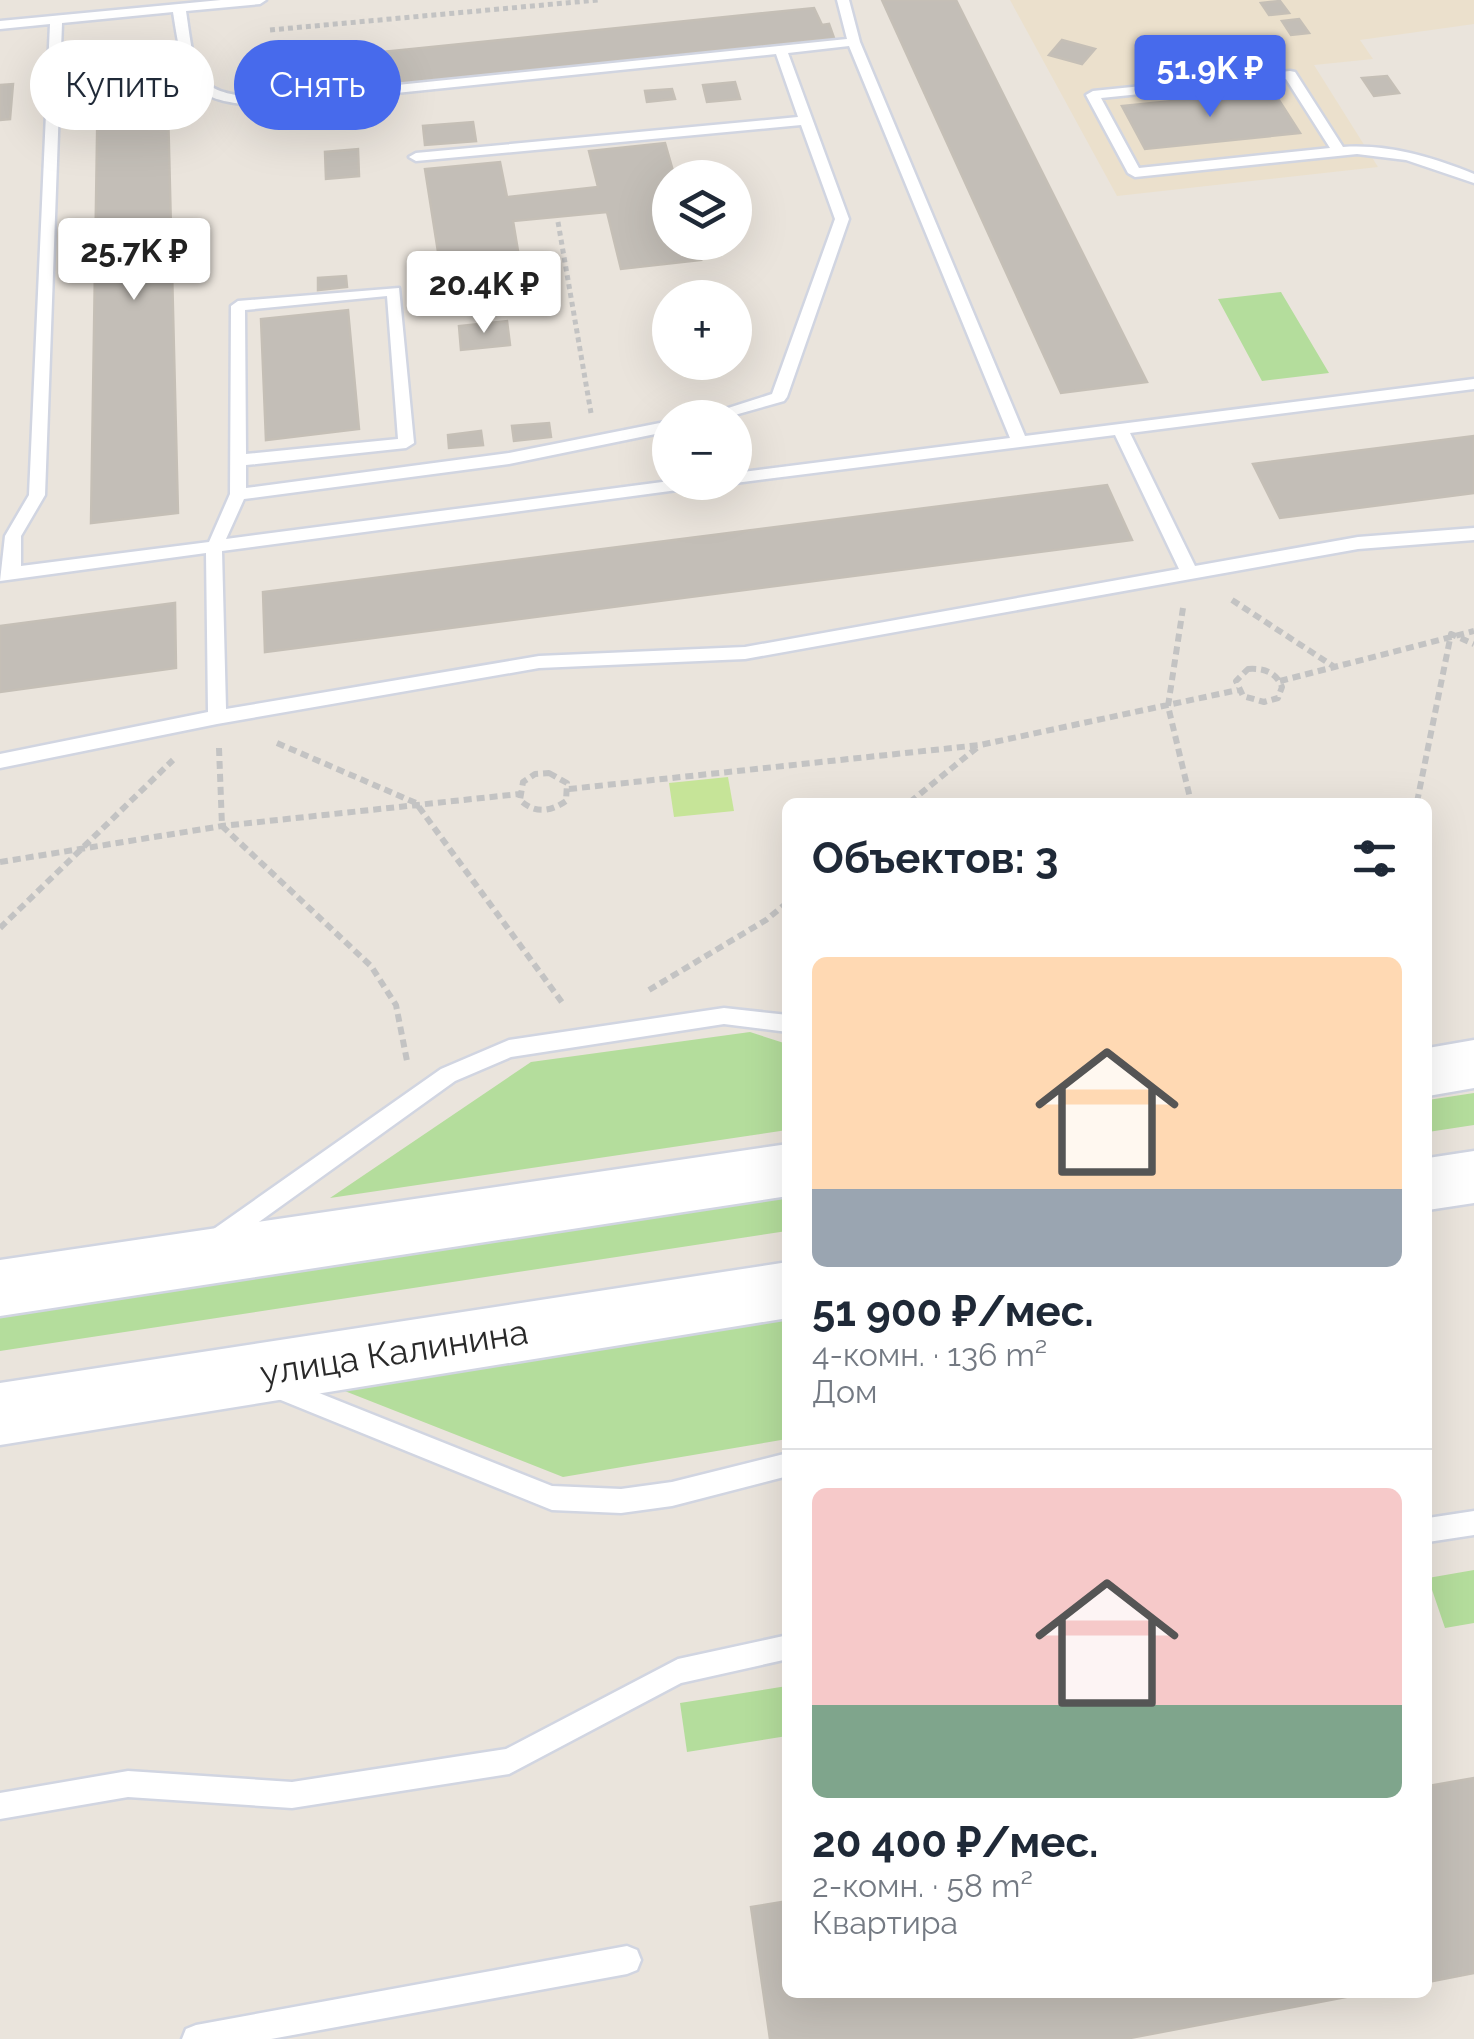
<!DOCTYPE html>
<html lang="ru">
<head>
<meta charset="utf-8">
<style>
	:root { --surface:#fff; --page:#f2f2f3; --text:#1f2937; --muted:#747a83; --line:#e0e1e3; --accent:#476aec }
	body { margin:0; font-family:Raleway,sans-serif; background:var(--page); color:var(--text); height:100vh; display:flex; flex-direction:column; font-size:38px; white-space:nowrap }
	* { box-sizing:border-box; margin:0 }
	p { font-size:32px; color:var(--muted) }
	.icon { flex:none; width:55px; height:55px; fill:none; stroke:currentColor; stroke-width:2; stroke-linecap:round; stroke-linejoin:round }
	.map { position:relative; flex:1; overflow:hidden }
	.side { position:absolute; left:782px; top:798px; width:650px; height:1200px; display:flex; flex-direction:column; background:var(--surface); border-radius:15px; box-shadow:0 10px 40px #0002 }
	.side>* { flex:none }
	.banner { position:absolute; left:30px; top:40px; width:602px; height:90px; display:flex; gap:20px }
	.buttons { position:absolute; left:652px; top:160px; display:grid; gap:20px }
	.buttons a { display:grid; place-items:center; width:100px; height:100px; border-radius:50%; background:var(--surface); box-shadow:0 10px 40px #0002; font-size:50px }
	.price { position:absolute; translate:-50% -85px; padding:0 22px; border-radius:10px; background:#fff; color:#222; font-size:32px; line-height:65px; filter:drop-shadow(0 2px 5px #0008) }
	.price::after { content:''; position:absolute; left:50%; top:60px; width:30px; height:22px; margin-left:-15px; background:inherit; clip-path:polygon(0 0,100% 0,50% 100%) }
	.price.current { background:var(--accent); color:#fff }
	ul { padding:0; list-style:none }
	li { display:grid; align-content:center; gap:20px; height:530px; padding:0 30px }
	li+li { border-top:2px solid var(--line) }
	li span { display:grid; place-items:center; height:310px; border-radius:15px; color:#555 }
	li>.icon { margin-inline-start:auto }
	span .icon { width:180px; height:180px; fill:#fffc; stroke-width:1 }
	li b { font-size:42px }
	h2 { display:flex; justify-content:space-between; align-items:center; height:120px; padding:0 30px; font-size:42px }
	.pill { padding:0 35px; border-radius:45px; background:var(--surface); box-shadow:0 10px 40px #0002; font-size:35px; line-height:90px }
	.pill.current { background:var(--accent); color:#fff }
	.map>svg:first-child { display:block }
</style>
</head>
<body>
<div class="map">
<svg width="1474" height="2039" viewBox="0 0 1474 2039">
	<rect width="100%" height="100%" fill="#eae4dc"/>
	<path fill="#ebe0cc" d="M1010 0H1474V24L1360 40 1373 59 1314 65 1378 167 1117 196Z"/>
	<path fill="#b4dd9c" d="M1281 292 1329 373 1262 381 1218 299Z
		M750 1032 787 1044V1130L330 1198 531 1062Z
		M1474 1093V1125L1428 1132V1100Z
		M787 1196V1231L0 1351V1314Z
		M787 1309V1439L563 1477 332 1386Z
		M1474 1570V1623L1445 1628 1428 1578Z
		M787 1686V1736L687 1752 680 1703Z"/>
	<path fill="#c6e498" d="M728 777 734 811 674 817 669 783Z"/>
	<path fill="#c3beb7" stroke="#c5bfb6" stroke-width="2.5" d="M882 0H956L1147 382 1061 393Z
		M1280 1 1289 13 1269 15 1261 3Z
		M814 8 822 25 829 24 834 38 256 98 254 65Z
		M1299 19 1309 33 1291 35 1282 21Z
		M1062 40 1095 49 1082 64 1049 55Z
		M167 67 178 513 91 523 98 75Z
		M1387 76 1399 93 1374 96 1362 78Z
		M735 82 740 99 707 102 703 85Z
		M13 84 10 119 0 120V85Z
		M672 89 675 99 647 102 645 91Z
		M1273 91 1300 133 1145 149 1122 106Z
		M473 122 476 141 425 145 423 126Z
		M665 143 675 178H670V242H695L701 260 621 269 607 212 513 221 523 281 444 290 425 169 500 162 507 197 598 187 589 151Z
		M358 149 359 176 326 179 325 152Z
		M346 276 347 287 318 290V278Z
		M348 310 359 429 266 440 261 319Z
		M507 321 510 345 461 350 459 326Z
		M549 423 551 437 514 441 512 426Z
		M481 431 483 445 449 448 448 435Z
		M1474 436V493L1280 518 1253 464Z
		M1107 485 1132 540 265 652 263 592Z
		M175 603 176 668 0 692V626Z
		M1474 1778V1973L1428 1982V1786Z
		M788 1901V1992H1372L1125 2039H770L751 1907Z"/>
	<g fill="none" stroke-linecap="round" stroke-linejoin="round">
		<defs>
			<path id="lane" d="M221 0H266L260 4 186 11C196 80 194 95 270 98L847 39 837 0H849L860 42 1025 436 1474 379V389L1130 433 1195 566 1358 537 1474 528V540L1358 549 745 659 539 668 217 724 0 768V754L208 712 206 553 0 581 5 536 29 495 50 24 0 29V21ZM173 12C185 89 189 102 270 106L776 54 798 117 416 153 409 157 416 161 801 125 835 219 772 394 697 418H724L784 401 787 397 849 219 788 53 849 46 1010 438 735 473V482H732L735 483 1115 435 1179 569 745 647 539 656 226 709 222 551 700 487 708 482 670 481 226 539 244 499 509 464 670 431V421L509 453 246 488V465L406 448 414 443 399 288 238 301 231 306 230 494 209 542 21 566V536L45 495 62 23ZM387 296 398 439 246 454 245 310Z
				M1290 71 1295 72 1343 147C1389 144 1432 157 1474 174V183L1406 160 1357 154 1135 177 1128 173 1086 95 1093 91ZM1286 79 1330 148 1139 168 1101 98Z
				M724 1008 788 1015V1032L724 1024 511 1057 455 1081 224 1247 216 1250 208 1247 205 1240 208 1233 441 1069 509 1040Z
				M274 1375 552 1486 621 1489 672 1482 788 1453V1476L672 1506 621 1513 552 1510 266 1394 263 1386 266 1378Z
				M1474 1511V1535L1428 1542V1518Z
				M788 1635V1659L681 1683 509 1774 292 1808 128 1797 0 1819V1793L128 1771 292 1782 506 1749 678 1659Z
				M627 1946 637 1950 641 1960 637 1970 627 1974 271 2039H182L186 2029 196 2025Z"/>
			<path id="secondary" d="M1474 1040V1088L1428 1096V1048Z
				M788 1144V1196L0 1316V1260Z
				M1474 1151V1203L1428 1210V1158Z
				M788 1262V1318L0 1445V1383Z"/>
		</defs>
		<use href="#lane" stroke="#d1d5e1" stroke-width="5"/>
		<use href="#secondary" stroke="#d1d5e1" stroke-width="5"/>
		<path stroke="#c3c3c3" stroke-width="5" stroke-dasharray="5 4" stroke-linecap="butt" d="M270 30 598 0
			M558 222 591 413"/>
		<path stroke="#c3c3c3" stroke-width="6" stroke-dasharray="8 5" stroke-linecap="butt" d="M1232 600 1336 668
			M1183 608 1168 706 1191 802
			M1248 669C1264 668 1276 672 1282 687L1278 698 1264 702 1243 696 1236 681Z
			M1280 681 1474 631
			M277 743 416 803 564 1005
			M219 748 222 826 371 966 396 1005 407 1061
			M549 773 567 783 566 801C550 812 535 814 520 800L523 782 535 774Z
			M569 789 980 745 1238 690
			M910 802 979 746
			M1417 802 1451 634 1474 644
			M0 862 222 826 519 794
			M0 928 173 760
			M649 990 766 920 788 902"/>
		<use href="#lane" fill="#fff" fill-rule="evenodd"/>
		<use href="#secondary" fill="#fff" fill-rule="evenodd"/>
	</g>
	<g text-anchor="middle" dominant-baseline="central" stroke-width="10" stroke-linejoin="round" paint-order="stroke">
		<g font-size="35" fill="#292929" stroke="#fff">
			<text transform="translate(394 1352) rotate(-9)">улица Калинина</text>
		</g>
	</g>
</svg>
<div class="buttons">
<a><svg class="icon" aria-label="layers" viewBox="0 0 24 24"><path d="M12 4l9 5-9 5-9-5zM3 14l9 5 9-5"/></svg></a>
<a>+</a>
<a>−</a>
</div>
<b class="price current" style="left:1210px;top:120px">51.9K ₽</b>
<b class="price" style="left:134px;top:303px">25.7K ₽</b>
<b class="price" style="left:484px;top:336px">20.4K ₽</b>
<div class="banner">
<a class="pill">Купить</a>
<a class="pill current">Снять</a>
</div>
<section class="side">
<h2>Объектов: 3<svg class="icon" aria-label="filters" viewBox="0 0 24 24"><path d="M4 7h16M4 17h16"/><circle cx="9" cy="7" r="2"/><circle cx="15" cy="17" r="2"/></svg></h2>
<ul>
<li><span style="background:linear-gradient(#ffd9b3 75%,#9aa5b1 0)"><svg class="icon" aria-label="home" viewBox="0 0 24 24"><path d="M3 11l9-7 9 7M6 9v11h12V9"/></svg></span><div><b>51 900 ₽/мес.</b><p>4-комн. · 136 m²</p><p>Дом</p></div></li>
<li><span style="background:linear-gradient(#f6c9c9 70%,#7fa58c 0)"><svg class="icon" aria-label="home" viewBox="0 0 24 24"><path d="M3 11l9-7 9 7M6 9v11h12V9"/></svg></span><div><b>20 400 ₽/мес.</b><p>2-комн. · 58 m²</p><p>Квартира</p></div></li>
</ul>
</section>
</div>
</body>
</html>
